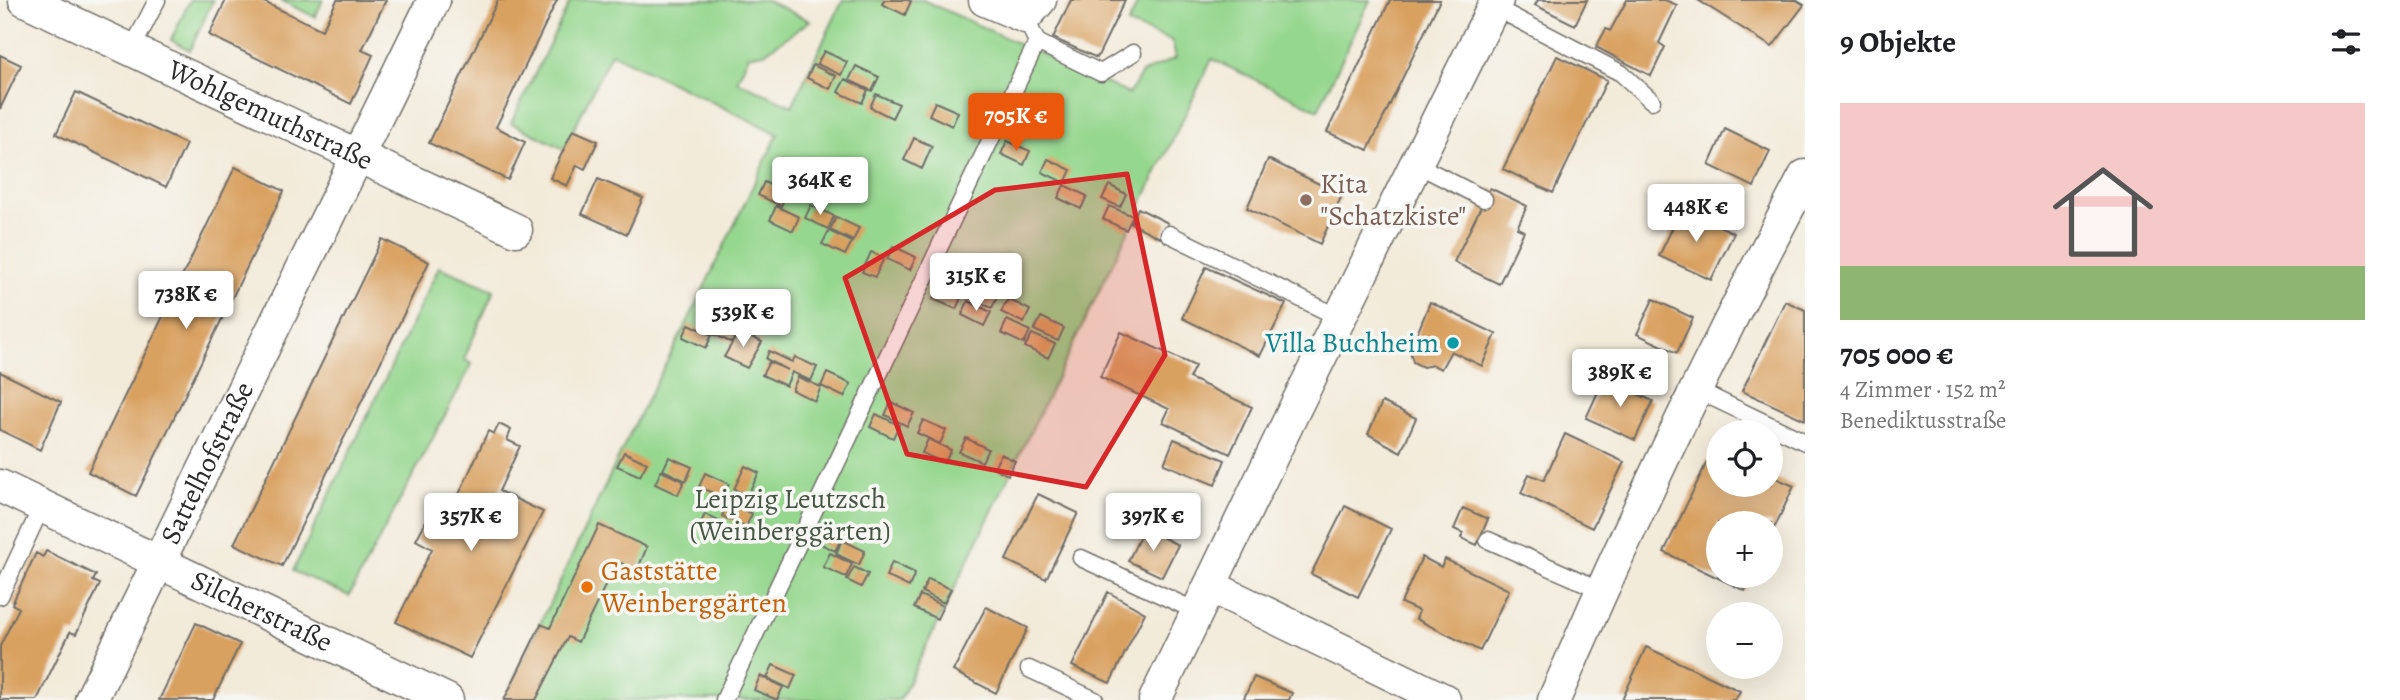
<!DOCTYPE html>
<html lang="de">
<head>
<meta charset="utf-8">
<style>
	:root { --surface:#fff; --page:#f2f2f2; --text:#202124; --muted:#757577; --accent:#ea580c }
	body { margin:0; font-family:Alegreya,serif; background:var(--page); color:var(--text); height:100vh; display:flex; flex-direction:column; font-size:26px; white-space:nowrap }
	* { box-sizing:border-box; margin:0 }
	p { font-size:23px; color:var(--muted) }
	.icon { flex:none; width:38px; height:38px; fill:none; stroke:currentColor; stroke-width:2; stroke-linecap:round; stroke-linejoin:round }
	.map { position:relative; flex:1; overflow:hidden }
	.details { display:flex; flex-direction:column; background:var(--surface); width:595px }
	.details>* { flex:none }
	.controls { position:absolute; left:1706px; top:420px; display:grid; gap:14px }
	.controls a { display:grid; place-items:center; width:77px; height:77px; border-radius:50%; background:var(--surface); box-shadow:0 7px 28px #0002; font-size:35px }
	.price { position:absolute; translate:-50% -60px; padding:0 16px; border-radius:7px; background:#fff; color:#222; font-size:23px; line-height:46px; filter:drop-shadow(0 2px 4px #0008) }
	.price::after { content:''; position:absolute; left:50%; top:42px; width:21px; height:16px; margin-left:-10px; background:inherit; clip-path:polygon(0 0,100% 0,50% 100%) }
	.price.current { background:var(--accent); color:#fff }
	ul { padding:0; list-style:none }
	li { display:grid; align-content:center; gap:14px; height:371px; padding:0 35px }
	li span { display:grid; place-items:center; height:217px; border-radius:0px; color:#555 }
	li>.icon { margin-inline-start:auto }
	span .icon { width:126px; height:126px; fill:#fffc; stroke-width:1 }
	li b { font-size:30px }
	h2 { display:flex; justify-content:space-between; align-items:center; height:84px; padding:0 35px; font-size:30px }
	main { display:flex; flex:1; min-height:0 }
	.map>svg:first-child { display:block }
</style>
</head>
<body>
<main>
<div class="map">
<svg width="1805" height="700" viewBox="0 0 1805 700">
	<rect width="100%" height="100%" fill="#f6f6f2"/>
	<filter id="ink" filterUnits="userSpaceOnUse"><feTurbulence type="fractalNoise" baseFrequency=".0143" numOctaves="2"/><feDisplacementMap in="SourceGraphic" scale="14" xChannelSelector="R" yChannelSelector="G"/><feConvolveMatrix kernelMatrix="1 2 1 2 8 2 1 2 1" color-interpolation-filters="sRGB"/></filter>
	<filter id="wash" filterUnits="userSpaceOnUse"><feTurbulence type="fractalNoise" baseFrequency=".00686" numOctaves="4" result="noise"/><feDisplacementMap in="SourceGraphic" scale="28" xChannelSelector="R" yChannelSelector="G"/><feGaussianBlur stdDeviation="1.57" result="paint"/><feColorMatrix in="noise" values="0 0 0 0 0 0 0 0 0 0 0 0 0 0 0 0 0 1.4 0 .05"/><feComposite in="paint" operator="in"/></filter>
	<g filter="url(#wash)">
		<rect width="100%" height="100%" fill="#f3ebda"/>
		<path fill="#95d78e" stroke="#60815c" stroke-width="2" d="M190 0H213L190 50 171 40Z
			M280 0H323L315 17Z
			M571 0H766L810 21 764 53 749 55 737 81 792 106 843 0H923L1129 94 1142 73 1176 58 1172 41 1128 24 1139 0H1370L1318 110 1212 59 900 700H504L630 433 687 323 778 134 611 53 564 149 511 123Z
			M439 267 494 290 464 359 472 364 349 596 293 571Z"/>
		<g id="blocks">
			<path fill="#d9a161" d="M226 0H260L322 30 337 0H386L362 50 373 55 351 104 209 35Z
				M498 0H557L496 127 525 142 508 180 429 143Z
				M884 0H908L911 1 905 15 882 4Z
				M1071 0H1125L1097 58 1053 38Z
				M1390 0H1440L1368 150 1327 132Z
				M1538 0H1587L1575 25 1535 5Z
				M1627 0H1665L1677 5 1659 43 1665 47 1651 76 1596 47 1606 29 1610 31Z
				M1698 0H1796L1804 5 1772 47Z
				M824 51 847 62 841 75 817 64Z
				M0 55 21 65 0 109Z
				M1557 56 1607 80 1553 193 1503 169Z
				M813 65 836 76 830 89 807 78Z
				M856 66 879 77 872 91 849 80Z
				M845 79 868 90 862 103 838 92Z
				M76 92 186 144 166 187 56 134Z
				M876 94 899 104 892 118 870 107Z
				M935 102 958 112 952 126 929 115Z
				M1725 129 1770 151 1754 187 1709 165Z
				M573 130 598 141 585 169 577 165 567 186 550 178Z
				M914 138 932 146 922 169 904 160Z
				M1007 141 1030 151 1024 165 1001 154Z
				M1048 159 1071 170 1065 183 1042 172Z
				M1268 159 1342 195 1320 244 1247 208Z
				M235 167 284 191 136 496 88 472Z
				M598 179 643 198 627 234 582 214Z
				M764 182 787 193 781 206 758 195Z
				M1064 185 1087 196 1081 209 1058 198Z
				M1109 185 1126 194 1120 207 1102 199Z
				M1490 188 1527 206 1517 228 1524 231 1499 284 1454 262Z
				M811 205 834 216 828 229 805 218Z
				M776 206 799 217 793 231 770 220Z
				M1109 206 1133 216 1126 230 1103 219Z
				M1138 208 1168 223 1160 238 1131 223Z
				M1682 208 1734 233 1711 280 1659 256Z
				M836 217 859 228 853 241 830 230Z
				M829 231 852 242 845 255 822 244Z
				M382 239 429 262 282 566 234 544Z
				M893 246 916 257 910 270 887 259Z
				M871 252 884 258 875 277 862 272Z
				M1206 267 1286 304 1260 356 1182 318Z
				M947 268 970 279 963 292 941 282Z
				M975 284 998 295 992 308 969 298Z
				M939 286 962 296 956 309 933 299Z
				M1008 299 1030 310 1024 323 1001 312Z
				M1653 299 1693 318 1677 353 1637 334Z
				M968 301 991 312 984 326 962 315Z
				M1785 301 1805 310V420L1742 391Z
				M1430 302 1496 334 1482 366 1451 351 1441 369 1433 365 1423 367 1413 362 1410 351Z
				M1041 317 1064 328 1058 341 1034 330Z
				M715 319 738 330 732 343 709 332Z
				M1007 320 1030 331 1024 344 1001 333Z
				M689 324 712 335 706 348 683 337Z
				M739 331 762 342 747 368 724 357Z
				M1121 332 1195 366 1189 378 1252 407 1230 454 1163 422 1169 409 1100 377Z
				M1032 334 1055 344 1048 358 1025 347Z
				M769 351 792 362 795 357 817 367 811 381 792 372 786 386 762 375 769 362 788 370 766 359Z
				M0 372 61 402 40 450 0 430Z
				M827 373 851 384 844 397 821 386Z
				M798 377 821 387 815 401 792 390Z
				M1604 379 1653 401 1635 440 1586 418Z
				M891 402 914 413 907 426 885 415Z
				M1382 402 1416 418 1401 452 1368 434Z
				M876 414 899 425 893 438 870 427Z
				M923 420 946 430 940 444 917 433Z
				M499 424 511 430 507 440 520 446 499 491 543 512 470 658 396 622 432 549 416 540 428 517 445 525 488 431 494 434Z
				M1565 434 1624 462 1592 528 1521 493 1529 474 1544 480Z
				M966 438 988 449 982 462 959 452Z
				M928 439 951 450 944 463 922 453Z
				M1174 439 1225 460 1215 485 1164 464Z
				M1713 449 1718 451V485H1771V476L1794 486 1771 535V523H1718V576H1752L1745 591 1664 552Z
				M624 452 647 463 640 476 617 466Z
				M1001 454 1015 461 1008 475 994 468Z
				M669 457 692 467 686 481 663 470Z
				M745 466 759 473 747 496 734 489Z
				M661 471 684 481 678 495 655 484Z
				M705 473 729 484 722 497 699 487Z
				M1038 494 1078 513 1046 579 1006 560Z
				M729 503 752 514 746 527 722 516Z
				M1345 506 1391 529 1358 597 1311 574Z
				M1463 508 1488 519 1477 545 1461 538 1463 533 1454 529Z
				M705 514 720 522 714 534 699 527Z
				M599 525 647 547 637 571 617 561 578 642 568 637 536 700H504L541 624 550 628Z
				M1144 528 1178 545 1162 577 1128 561Z
				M828 530 842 537 835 551 821 544Z
				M842 540 865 551 859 565 836 554Z
				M46 551 96 575 93 581 100 584 76 634 70 632 37 700H0V646L19 608 12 604 36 553 43 557Z
				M830 553 852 564 846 577 823 567Z
				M1422 557 1441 567 1445 559 1509 590 1480 651 1416 619 1419 611 1401 603Z
				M892 562 915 573 909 587 886 576Z
				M854 567 868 574 861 587 847 580Z
				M928 579 951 589 944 603 922 592Z
				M1108 592 1145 613 1110 683 1072 666Z
				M920 595 943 606 937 619 914 608Z
				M986 607 1028 628 996 693 953 671Z
				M196 623 240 644 213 700H159Z
				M1646 647 1740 691 1735 700H1622Z
				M773 665 796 675 790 689 767 678Z
				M760 676 783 687 777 700 754 690Z
				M1254 677 1292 693 1289 700H1243Z"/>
		</g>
	</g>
	<g filter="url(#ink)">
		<use href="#blocks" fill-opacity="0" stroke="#716e68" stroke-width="2"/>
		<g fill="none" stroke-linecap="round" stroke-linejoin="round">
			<defs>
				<path id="lane" d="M1494 7 1621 73 1652 101
					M1037 42 1101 73 1133 53
					M132 49 157 0
					M1416 164 1484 199
					M1169 234 1340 318
					M1697 390 1805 442
					M1488 540 1601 590
					M1081 558 1198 612
					M0 596 42 506
					M1029 669 1095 700
					M724 700 1037 42 1025 17"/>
				<g id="street">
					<path id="s1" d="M25 0 516 230"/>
					<path d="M985 0 1025 17 1040 0"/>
					<path id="s2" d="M0 486 447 700"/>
					<path d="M1210 586 1444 700"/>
					<path id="s3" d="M91 700 434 0"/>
					<path d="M1155 700 1296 406 1497 0"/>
					<path d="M1554 700C1630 522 1714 347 1805 176"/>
				</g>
			</defs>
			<use href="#lane" stroke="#716e68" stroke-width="19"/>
			<use href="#street" stroke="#716e68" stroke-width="35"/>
			<use href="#lane" stroke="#fff" stroke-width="16"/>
			<use href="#street" stroke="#fff" stroke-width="32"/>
		</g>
	</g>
	<path fill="#d62828" fill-opacity="0.2" stroke="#d62828" stroke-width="5" stroke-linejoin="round" d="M1127 174 1165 355 1086 487 907 454 845 278 995 190Z"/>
	<circle fill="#8d6e63" stroke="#f6f6f2" stroke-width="2.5" cx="1306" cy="200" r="7"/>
	<circle fill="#0f9aa8" stroke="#f6f6f2" stroke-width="2.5" cx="1453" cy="343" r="7"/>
	<circle fill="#e8710a" stroke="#f6f6f2" stroke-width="2.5" cx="587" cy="587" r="7"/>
	<g text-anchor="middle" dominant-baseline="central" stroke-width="7" stroke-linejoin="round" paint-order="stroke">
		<g font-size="28" fill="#2b2b2b" stroke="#f6f6f2">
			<text stroke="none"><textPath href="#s1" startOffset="271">Wohlgemuthstraße</textPath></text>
			<text stroke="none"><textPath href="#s3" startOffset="264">Sattelhofstraße</textPath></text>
			<text stroke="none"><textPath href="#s2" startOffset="290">Silcherstraße</textPath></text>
		</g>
		<g font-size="28" fill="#785e54" stroke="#f6f6f2" text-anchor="start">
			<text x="1320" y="184">Kita<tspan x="1320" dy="32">"Schatzkiste"</tspan></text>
		</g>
		<g font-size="28" fill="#0d838f" stroke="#f6f6f2" text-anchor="end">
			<text x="1439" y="343">Villa Buchheim</text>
		</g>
		<g font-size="28" fill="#465644" stroke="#f6f6f2">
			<text x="790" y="499">Leipzig Leutzsch<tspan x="790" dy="32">(Weinberggärten)</tspan></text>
		</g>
		<g font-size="28" fill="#c56008" stroke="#f6f6f2" text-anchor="start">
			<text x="601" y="571">Gaststätte<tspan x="601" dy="32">Weinberggärten</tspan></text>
		</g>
	</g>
</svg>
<div class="controls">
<a><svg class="icon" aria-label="locate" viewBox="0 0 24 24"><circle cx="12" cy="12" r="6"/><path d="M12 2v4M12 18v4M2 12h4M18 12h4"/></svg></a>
<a>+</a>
<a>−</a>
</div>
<b class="price current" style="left:1016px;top:153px">705K €</b>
<b class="price" style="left:820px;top:217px">364K €</b>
<b class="price" style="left:1696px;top:244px">448K €</b>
<b class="price" style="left:976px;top:313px">315K €</b>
<b class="price" style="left:186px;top:331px">738K €</b>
<b class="price" style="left:743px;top:349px">539K €</b>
<b class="price" style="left:1620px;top:409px">389K €</b>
<b class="price" style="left:471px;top:553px">357K €</b>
<b class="price" style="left:1153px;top:553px">397K €</b>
</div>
<section class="details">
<h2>9 Objekte<svg class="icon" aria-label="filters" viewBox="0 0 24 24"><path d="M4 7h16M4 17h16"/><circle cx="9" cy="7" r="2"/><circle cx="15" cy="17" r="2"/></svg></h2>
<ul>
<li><span style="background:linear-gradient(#f6c9c9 75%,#8fb573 0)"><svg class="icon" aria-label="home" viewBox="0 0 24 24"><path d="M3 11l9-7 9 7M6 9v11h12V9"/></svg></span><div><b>705 000 €</b><p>4 Zimmer · 152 m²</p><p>Benediktusstraße</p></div></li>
</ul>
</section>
</main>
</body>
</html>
